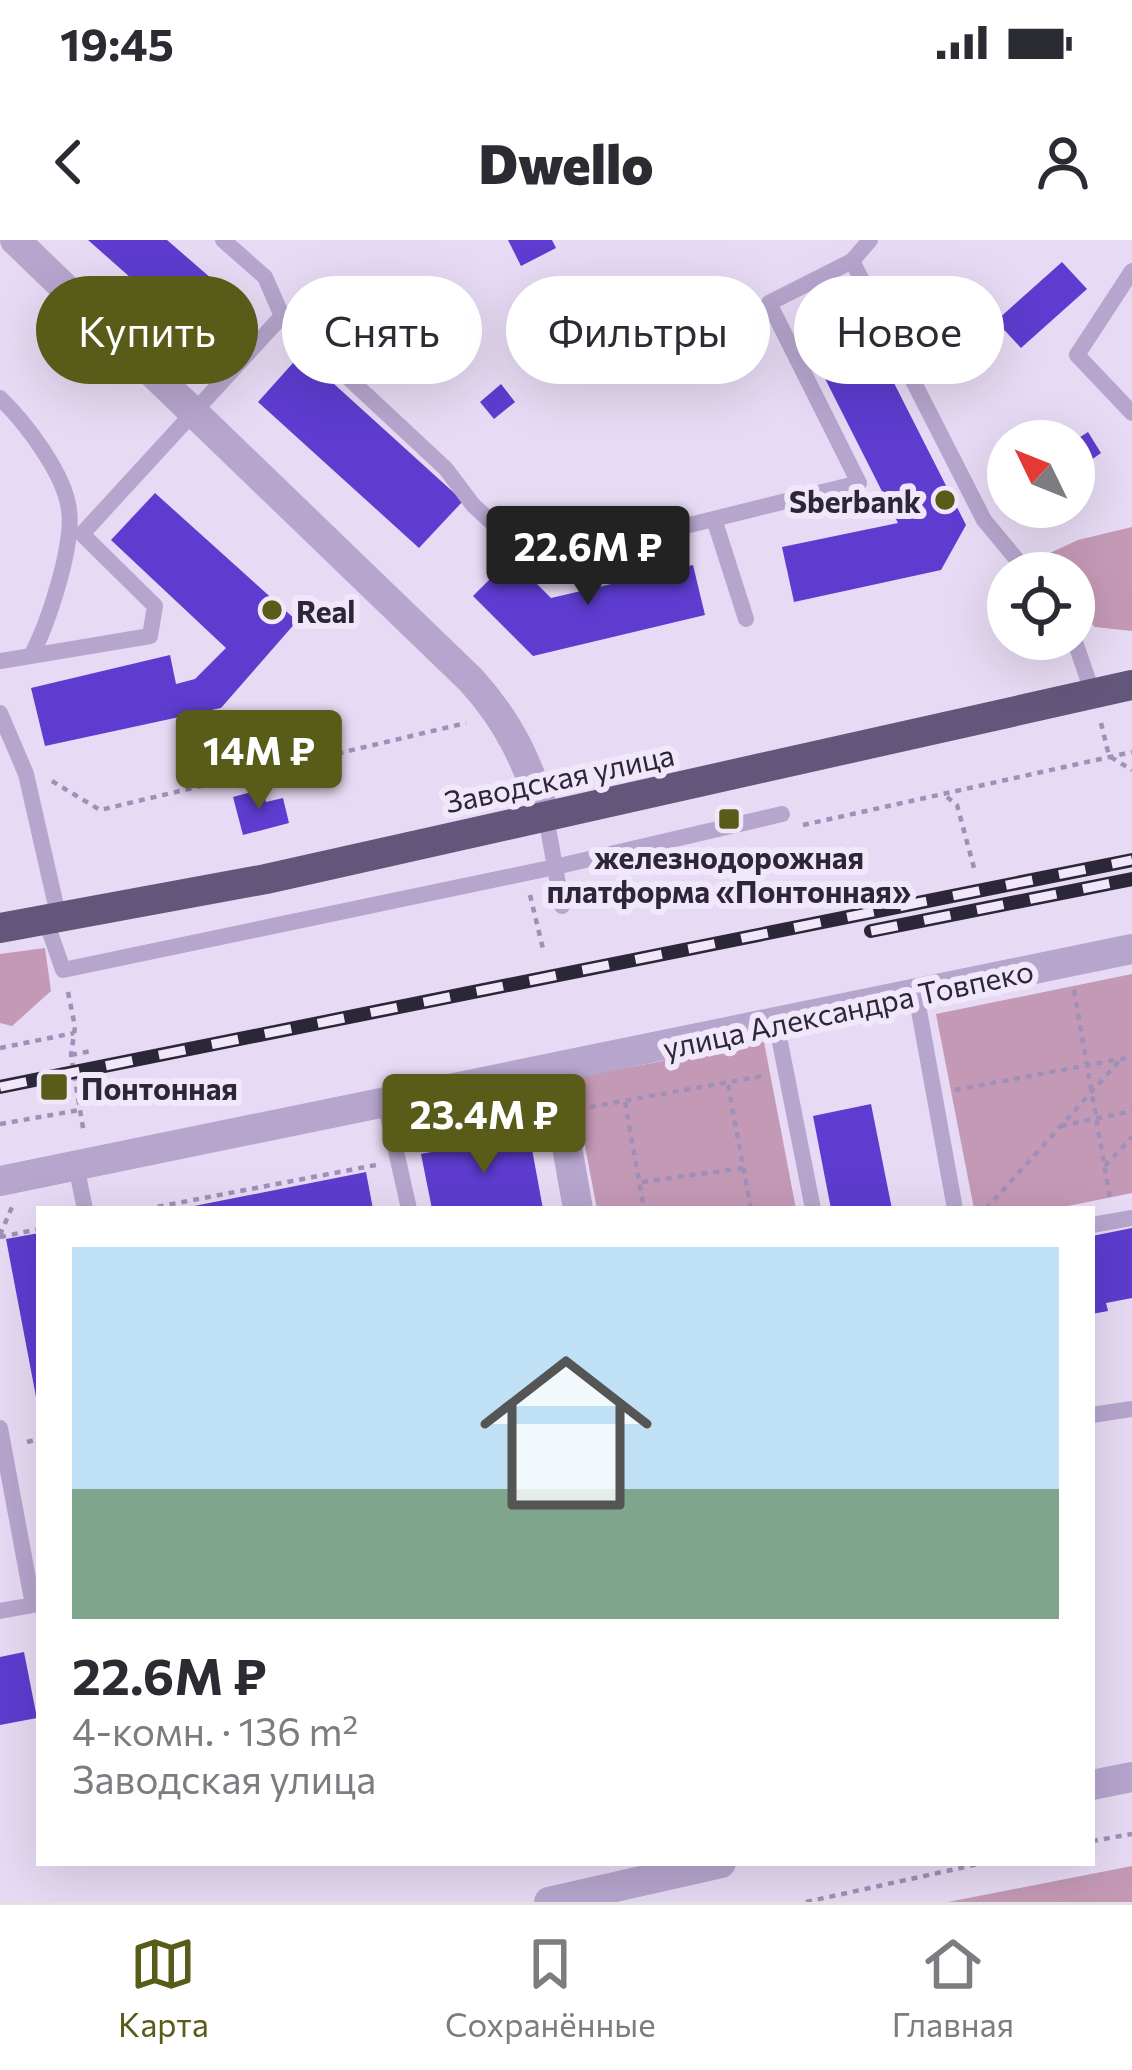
<!DOCTYPE html>
<html lang="ru">
<head>
<meta charset="utf-8">
<style>
	:root { --surface:#fff; --page:#f7f7f7; --text:#2b2b33; --muted:#7c7c81; --line:#e1e1e2; --accent:#595c19 }
	body { margin:0; font-family:Commissioner,sans-serif; background:var(--page); color:var(--text); height:100vh; display:flex; flex-direction:column; font-size:45px; white-space:nowrap }
	* { box-sizing:border-box; margin:0 }
	p { font-size:39px; color:var(--muted) }
	.icon { flex:none; width:66px; height:66px; fill:none; stroke:currentColor; stroke-width:2; stroke-linecap:round; stroke-linejoin:round }
	.map { position:relative; flex:1; overflow:hidden }
	.details { position:absolute; left:36px; top:966px; width:1059px; height:660px; display:flex; flex-direction:column; background:var(--surface); border-radius:0px; box-shadow:0 12px 48px #0002 }
	.details>* { flex:none }
	.banner { position:absolute; left:36px; top:36px; width:1062px; height:108px; display:flex; gap:24px }
	.needle { width:78px; rotate:313deg }
	.controls { position:absolute; left:987px; top:180px; display:grid; gap:24px }
	.controls a { display:grid; place-items:center; width:108px; height:108px; border-radius:50%; background:var(--surface); box-shadow:0 12px 48px #0002; font-size:60px }
	.price { position:absolute; translate:-50% -102px; padding:0 27px; border-radius:12px; background:var(--accent); color:#fff; font-size:39px; line-height:78px; filter:drop-shadow(0 3px 6px #0008) }
	.price::after { content:''; position:absolute; left:50%; top:72px; width:36px; height:27px; margin-left:-18px; background:inherit; clip-path:polygon(0 0,100% 0,50% 100%) }
	.price.selected { background:#222; color:#fff }
	ul { padding:0; list-style:none }
	li { display:grid; align-content:center; gap:24px; height:636px; padding:0 36px }
	li+li { border-top:3px solid var(--line) }
	li span { display:grid; place-items:center; height:372px; border-radius:0px; color:#555 }
	li>.icon { margin-inline-start:auto }
	span .icon { width:216px; height:216px; fill:#fffc; stroke-width:1 }
	li b { font-size:51px }
	.pill { padding:0 42px; border-radius:54px; background:var(--surface); box-shadow:0 12px 48px #0002; font-size:42px; line-height:108px }
	.pill.selected { background:var(--accent); color:#fff }
	.status { display:flex; justify-content:space-between; align-items:center; height:84px; padding:0 60px; background:var(--surface); direction:ltr }
	.status svg { height:33px; fill:currentColor }
	header { display:flex; justify-content:space-between; align-items:center; height:156px; padding:0 36px; background:var(--surface); font-size:54px; font-weight:800 }
	.dock { display:flex; justify-content:space-around; align-items:center; height:168px; border-top:3px solid var(--line); background:var(--surface); font-size:33px; color:var(--muted) }
	.dock a { display:grid; justify-items:center; gap:6px }
	.dock .selected { color:var(--accent) }
	.map>svg:first-child { display:block }
</style>
</head>
<body>
<div class="status"><b>19:45</b><svg viewBox="0 0 49 12"><path d="M0 12V9h3v3zM5 12V6h3v6zM10 12V3h3v9zM15 12V0h3v12zM26 1h20v11H26zM47 4h2v5h-2z"/></svg></div>
<header><svg class="icon" aria-label="back" viewBox="0 0 24 24"><path d="M15 5l-7 7 7 7"/></svg>Dwello<svg class="icon" aria-label="person" viewBox="0 0 24 24"><circle cx="12" cy="8" r="4"/><path d="M4 21q1-7 8-7t8 7"/></svg></header>
<div class="map">
<svg width="1132" height="1662" viewBox="0 0 1132 1662">
	<rect width="100%" height="100%" fill="#e7daf4"/>
	<path fill="#c499b6" d="M1132 287V391L1095 387 1074 367V333H1055L1050 313 1078 300Z
		M45 708 51 751 12 786 0 783V714Z
		M1132 734V953L1053 969H974L936 774Z
		M764 802 796 969H597L572 838Z
		M1132 1626V1662H948Z"/>
	<path fill="#5d3ccf" d="M88 0H167L227 52 192 92Z
		M508 0H552L556 8 521 26Z
		M1062 22 1087 49 1021 108 996 81Z
		M857 70 966 285 941 330 794 362 782 307 898 283 804 97Z
		M301 114 463 261 419 308 258 162Z
		M501 144 515 162 494 179 480 162Z
		M1088 192 1101 213 1074 232V201Z
		M155 253 297 381 221 468 45 506 31 448 170 415 176 444 195 439 226 408 111 300Z
		M511 318 551 358 693 325 705 375 533 416 473 356Z
		M262 549 266 562 283 558 289 583 243 595 233 557Z
		M871 864 892 969H831L813 876Z
		M529 893 543 969H432L421 914Z
		M366 932 373 969H189V967Z
		M1132 988V1058L1106 1063 1108 1071 1092 1074V996Z
		M39 993V1162H37L6 999Z
		M24 1412 37 1478 0 1485V1417Z"/>
	<g fill="none" stroke-linecap="round" stroke-linejoin="round">
		<path stroke="#a08fb8" stroke-width="4.5" stroke-dasharray="6 6" stroke-linecap="butt" d="M1101 483 1109 516 1132 530
			M52 541 100 570 466 483
			M947 557 957 565 974 628
			M803 585 1132 512
			M530 655 544 713
			M1074 750 1110 958
			M68 752 75 787 71 815 84 894
			M0 808 74 793
			M71 815 91 811
			M728 845 751 969
			M955 850 1132 817
			M625 862 644 969
			M590 867 762 836
			M0 884 80 870
			M1061 886 1132 871
			M1105 926 1132 897
			M642 942 743 928
			M146 969 376 925
			M986 969 1121 819
			M0 995 12 967
			M0 997 39 989
			M27 1202 39 1199
			M1092 1601 1132 1594
			M806 1662 983 1623"/>
		<path stroke="#b6a5cd" stroke-width="16" d="M223 0 265 37 282 76
			M852 21 870 0
			M1132 31 1077 115 1132 173
			M0 158C25 182 65 234 69 270 74 306 48 384 31 416
			M714 279 746 379
			M1074 399 1093 454
			M0 421 150 396 155 366 82 294 282 76 446 229 473 265 536 323 859 243 769 63 852 21 984 280 1028 333
			M0 473 26 534 59 679
			M546 577 555 627 782 574
			M46 681 63 730 555 627 562 666
			M916 754 955 969
			M776 782 813 969
			M385 862 409 969
			M76 926 85 969
			M1092 985 1132 978
			M1092 1175 1132 1169
			M0 1188 33 1365
			M0 1371 39 1364"/>
		<path stroke="#b6a5cd" stroke-width="30" d="M15 0 471 440C511 484 526 521 546 577
			M553 828 578 969
			M0 941 1132 709"/>
		<path stroke="#b6a5cd" stroke-width="30" d="M1092 1545 1132 1537
			M549 1662 721 1623"/>
		<path stroke="#62577b" stroke-width="30" d="M0 688 266 639 1132 445"/>
		<defs>
			<path id="rail" d="M871 691 1132 639
				M0 847 1132 620"/>
		</defs>
		<use href="#rail" stroke="#2c2738" stroke-width="14"/>
		<use href="#rail" stroke="#f1e7fb" stroke-width="9" stroke-dasharray="27" stroke-linecap="butt"/>
	</g>
	<g fill="#595c19" stroke="#f1e7fb" stroke-width="4.5">
		<circle cx="945" cy="260" r="12"/>
		<circle cx="272" cy="370" r="12"/>
		<rect x="717" y="567" width="24" height="24" rx="6"/>
		<rect x="39" y="832" width="30" height="30" rx="6"/>
	</g>
	<g text-anchor="middle" dominant-baseline="central" stroke-width="12" stroke-linejoin="round" paint-order="stroke">
		<g font-size="30" font-weight="bold" fill="#2c2738" stroke="#f1e7fb" text-anchor="start">
			<text x="921" y="260" text-anchor="end">Sberbank</text>
			<text x="296" y="370">Real</text>
			<text x="729" y="616" text-anchor="middle">железнодорожная<tspan x="729" dy="34">платформа «Понтонная»</tspan></text>
			<text x="81" y="847">Понтонная</text>
		</g>
		<g font-size="30" fill="#2c2738" stroke="#f1e7fb">
			<text transform="translate(559 537) rotate(-12)">Заводская улица</text>
			<text transform="translate(848 768) rotate(-12)">улица Александра Товпеко</text>
		</g>
	</g>
</svg>
<div class="controls">
<a><svg class="needle" viewBox="-14 -14 28 28"><path d="M0-13l5 13h-10z" fill="#e53935"/><path d="M0 13l5-13h-10z" fill="#7c7c81"/></svg></a>
<a><svg class="icon" aria-label="locate" viewBox="0 0 24 24"><circle cx="12" cy="12" r="6"/><path d="M12 2v4M12 18v4M2 12h4M18 12h4"/></svg></a>
</div>
<b class="price selected" style="left:588px;top:368px">22.6M ₽</b>
<b class="price" style="left:259px;top:572px">14M ₽</b>
<b class="price" style="left:484px;top:936px">23.4M ₽</b>
<div class="banner">
<a class="pill selected">Купить</a>
<a class="pill">Снять</a>
<a class="pill">Фильтры</a>
<a class="pill">Новое</a>
</div>
<section class="details">
<ul>
<li><span style="background:linear-gradient(#bfe0f5 65%,#7fa58c 0)"><svg class="icon" aria-label="home" viewBox="0 0 24 24"><path d="M3 11l9-7 9 7M6 9v11h12V9"/></svg></span><div><b>22.6M ₽</b><p>4-комн. · 136 m²</p><p>Заводская улица</p></div></li>
</ul>
</section>
</div>
<nav class="dock">
<a class="selected"><svg class="icon" aria-label="map" viewBox="0 0 24 24"><path d="M3 6l6-2 6 2 6-2v14l-6 2-6-2-6 2zM9 4v14M15 6v14"/></svg>Карта</a>
<a><svg class="icon" aria-label="saved" viewBox="0 0 24 24"><path d="M7 4h10v16l-5-4-5 4z"/></svg>Сохранённые</a>
<a><svg class="icon" aria-label="home" viewBox="0 0 24 24"><path d="M3 11l9-7 9 7M6 9v11h12V9"/></svg>Главная</a>
</nav>
</body>
</html>
